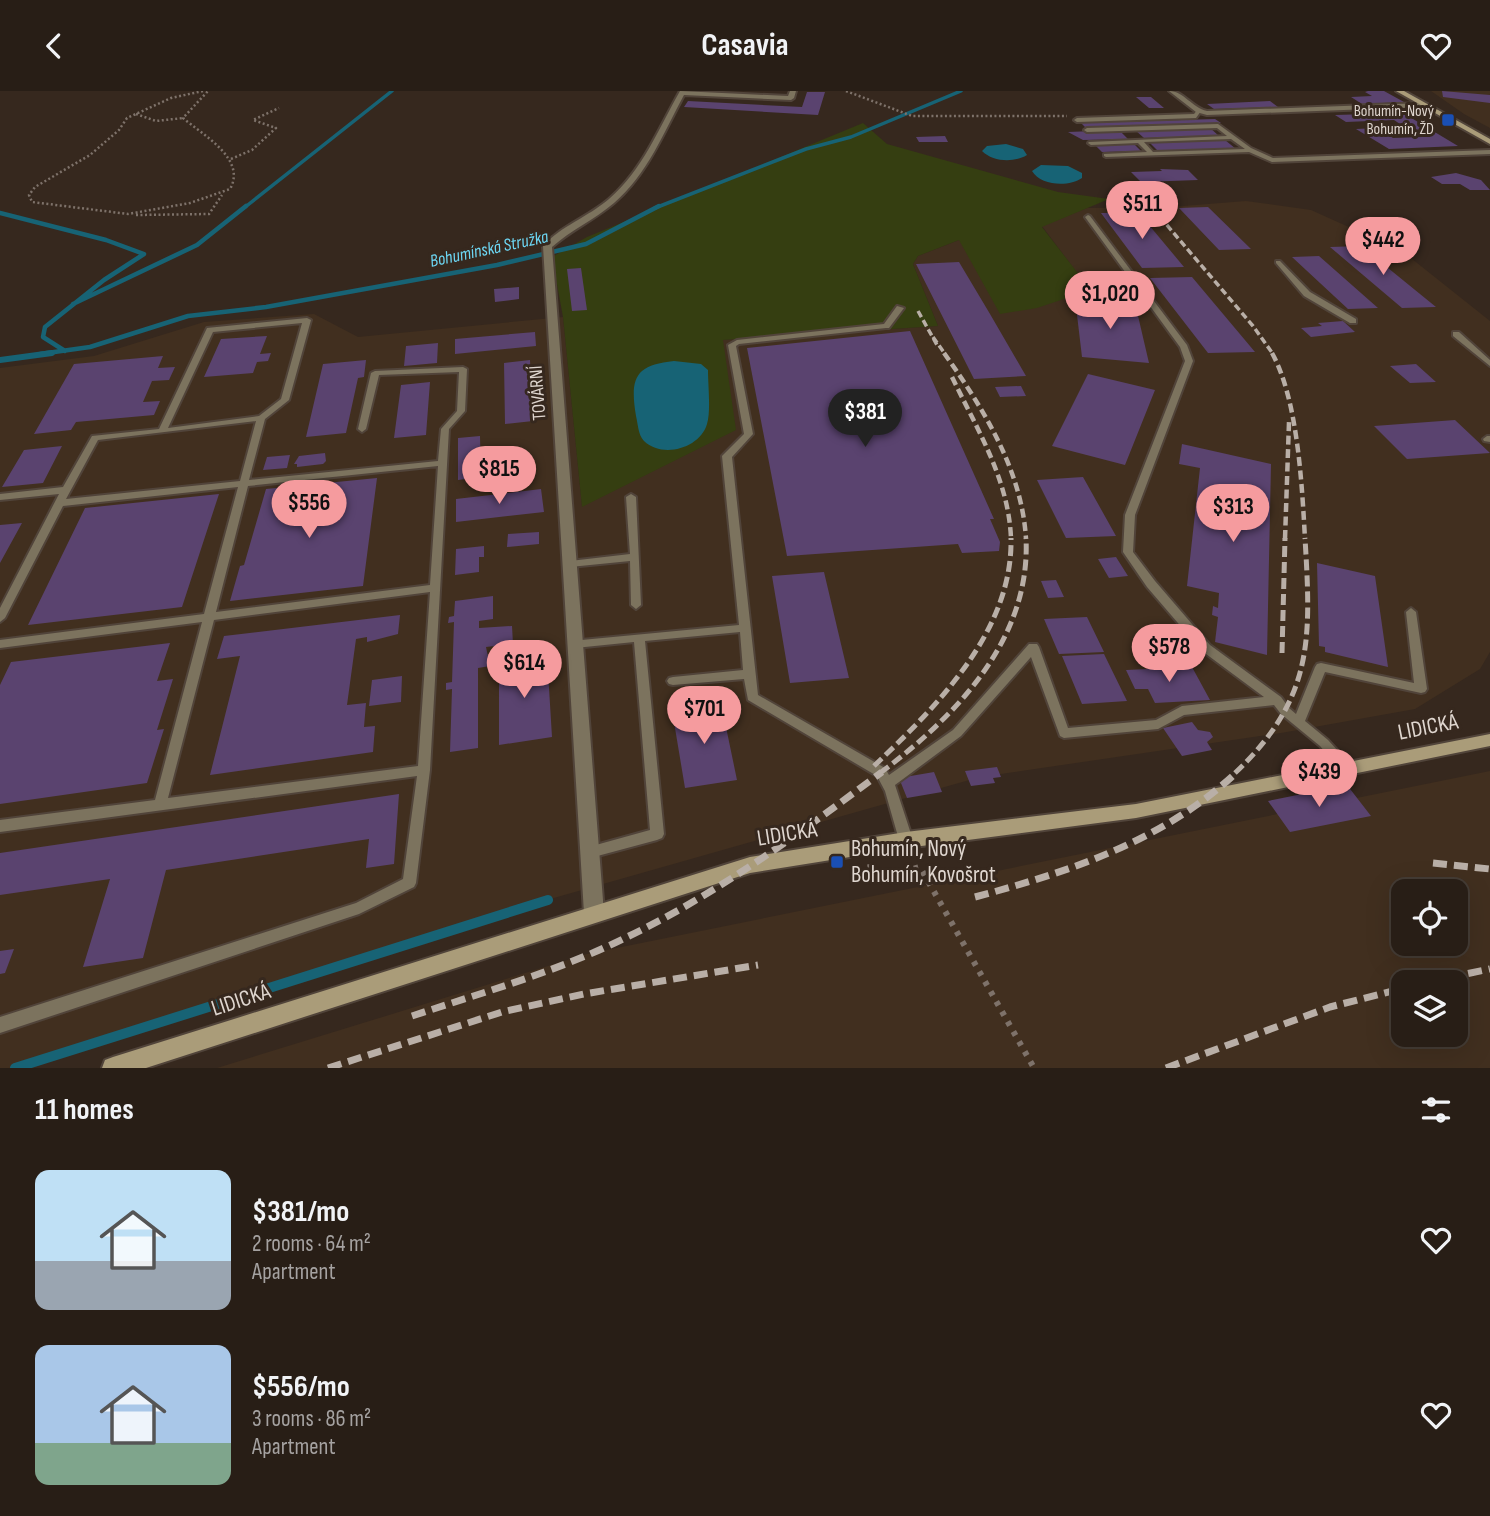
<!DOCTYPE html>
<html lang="en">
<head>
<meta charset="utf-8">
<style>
	:root { --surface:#281e16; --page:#30271f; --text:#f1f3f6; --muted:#a5a2a1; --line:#443c35; --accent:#f59b9e }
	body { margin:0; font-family:"Sofia Sans Condensed",sans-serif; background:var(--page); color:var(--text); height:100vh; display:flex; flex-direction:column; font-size:26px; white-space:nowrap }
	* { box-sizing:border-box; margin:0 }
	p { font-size:23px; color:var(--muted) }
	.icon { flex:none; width:38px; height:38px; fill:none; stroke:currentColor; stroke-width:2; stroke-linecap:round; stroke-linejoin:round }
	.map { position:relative; height:977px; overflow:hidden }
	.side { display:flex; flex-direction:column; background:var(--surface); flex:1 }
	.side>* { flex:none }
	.buttons { position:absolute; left:1391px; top:788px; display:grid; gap:14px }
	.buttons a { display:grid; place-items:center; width:77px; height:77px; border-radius:14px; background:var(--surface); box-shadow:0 7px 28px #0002,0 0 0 2px var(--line); font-size:35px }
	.price { position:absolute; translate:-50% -60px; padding:0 16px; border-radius:24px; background:var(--accent); color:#111; font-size:23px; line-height:46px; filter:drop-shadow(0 2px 4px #0008) }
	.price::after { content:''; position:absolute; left:50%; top:42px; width:21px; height:16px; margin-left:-10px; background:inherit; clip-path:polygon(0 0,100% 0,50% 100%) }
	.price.active { background:#222; color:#fff }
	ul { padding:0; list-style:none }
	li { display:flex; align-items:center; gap:21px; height:175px; padding:0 35px }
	li span { display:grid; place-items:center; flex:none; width:196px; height:140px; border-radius:14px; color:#555 }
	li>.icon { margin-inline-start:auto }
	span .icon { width:84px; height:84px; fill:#fffc; stroke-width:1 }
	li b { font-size:30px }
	h2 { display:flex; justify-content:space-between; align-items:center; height:84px; padding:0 35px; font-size:30px }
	header { display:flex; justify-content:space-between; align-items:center; height:91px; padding:0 35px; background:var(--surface); font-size:32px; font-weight:700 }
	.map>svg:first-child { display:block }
</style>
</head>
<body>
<header><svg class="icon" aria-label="back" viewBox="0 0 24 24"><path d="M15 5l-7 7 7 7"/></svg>Casavia<svg class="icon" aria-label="heart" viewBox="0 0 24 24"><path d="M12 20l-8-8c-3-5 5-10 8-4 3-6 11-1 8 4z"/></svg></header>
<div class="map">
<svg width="1490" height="977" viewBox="0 0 1490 977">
	<rect width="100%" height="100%" fill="#36281e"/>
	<path fill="#412f1f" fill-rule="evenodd" d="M1431 0H1490V37L1464 23Z
		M1246 110 1311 119 1402 160 1490 230V561L1480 578 1415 618 1281 642 980 686 423 844 16 977H0V277L94 265 204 231 314 223 358 246 563 226 582 415 722 249 938 235 913 173 918 165 959 149 1071 204 1090 199 1042 135 1087 117 1170 116Z
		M1490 680V977H217L587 863ZM1404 800H1456V852H1404ZM1404 891H1456V943H1404Z"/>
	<path fill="#353e11" d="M863 32 887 53 1058 101 1109 108 1042 136 1091 199 1037 217 1000 223 959 149 918 165 913 173 938 235 723 249 736 339 582 416 563 226 552 166 587 146Z"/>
	<path fill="#176375" d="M1006 53 1023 58 1027 64C1014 72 993 71 982 60L987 55Z
		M1041 74 1068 75 1082 82V87C1069 96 1041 95 1032 80Z
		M674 270 701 273 708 279C708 294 711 320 707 333 700 357 663 368 644 350 638 344 638 333 636 325 630 288 634 274 674 270Z"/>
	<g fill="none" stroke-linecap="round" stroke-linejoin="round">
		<path stroke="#176375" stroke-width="3.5" d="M244 117 392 0
			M655 117 806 58 851 46 961 0"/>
		<path stroke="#176375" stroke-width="4.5" d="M0 122 106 149 144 163 104 189 45 236 43 246 65 260
			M73 213 197 154 246 115
			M40 263 90 256 188 225 266 216 497 174 586 153 659 115"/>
		<path stroke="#176375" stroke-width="6" d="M0 269 52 262"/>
		<path stroke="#176375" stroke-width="10" d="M15 977 548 809"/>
	</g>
	<path fill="#5a436f" d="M1368 0H1384L1404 11 1362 13 1351 6 1372 5 1365 1Z
		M1442 0 1490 4V12L1443 6Z
		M807 1H825L818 24 684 16 688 10 802 16Z
		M1136 6H1151L1164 17H1149Z
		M1270 10 1278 16 1214 18 1207 13Z
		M1403 22 1458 55 1389 58 1356 38 1378 37 1393 47 1422 46 1407 36 1397 37 1391 33H1400L1394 29 1346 31 1335 24Z
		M1215 28 1221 32 1085 36 1081 32Z
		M1209 36 1219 45 1144 47 1135 39Z
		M1119 39 1128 48 1083 49 1068 41Z
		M945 45 948 51H919L916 46Z
		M1225 49 1236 58 1159 61 1150 52Z
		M1133 52 1141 60 1102 61 1095 54Z
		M1160 78 1188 79 1198 89 1141 91 1131 81 1162 80Z
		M1456 82 1481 89 1490 99H1470L1460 93H1442L1431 86Z
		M1208 116 1251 158 1219 159 1179 117Z
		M1101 122H1139L1184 176 1142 177Z
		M1361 155 1436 216 1402 217 1330 156Z
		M1319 165 1378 217 1348 218 1292 166Z
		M959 171 990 223 1026 285 974 288 916 173Z
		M581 177 587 219 572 220 567 178Z
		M1192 186 1255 261 1208 262 1150 187Z
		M519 196V208L495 211 494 198Z
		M1075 207 1135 212 1149 272 1082 266Z
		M1343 230 1355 241 1311 246 1301 237 1322 235 1318 232Z
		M910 240 994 428H990L1000 451 999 460 962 462 958 453 787 465 747 257Z
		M535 241 536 255 455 263V248Z
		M267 245 260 263 271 262 268 270 257 271 253 282 204 286 221 248Z
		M438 252 437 272 404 275 406 255Z
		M163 265 158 277 175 276 169 289 152 290 143 311 160 310 154 324 76 331 71 339 34 343 74 273Z
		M366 269 364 286 358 287 346 342 306 346 323 273Z
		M530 269 533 330 505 333 504 272Z
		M1416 273 1436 291 1410 292 1390 275Z
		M1088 283 1155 299 1125 374 1052 355Z
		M430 291 426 344 394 347 401 294Z
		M1021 295 1026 305 1000 306 995 296Z
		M1455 329 1490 362 1407 368 1374 335Z
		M480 345 481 386 458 389V347Z
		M1182 353 1271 373 1267 564 1215 551 1218 526 1212 524 1213 515 1218 517 1219 502 1187 495 1200 377 1179 373Z
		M62 355 43 392 2 396 24 359Z
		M325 362 326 370 323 373 297 376V373H294L299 365Z
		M290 364 287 377 263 379 267 366Z
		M503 364V384L486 386V365Z
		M1083 386 1116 445 1066 447 1037 389Z
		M377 387 363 495 230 510 240 475 244 474 266 398Z
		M541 398 544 421 456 431V408Z
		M219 403 182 516 28 534 85 417Z
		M22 432 0 472V434Z
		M539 441V453L507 456 508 443Z
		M484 455V466H479V481L455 484 456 458Z
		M1116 466 1128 485 1109 487 1098 468Z
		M1317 472 1375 485 1388 576 1325 561V556L1319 555Z
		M824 481 849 587 790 592 772 485Z
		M1056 489 1064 506 1048 507 1041 490Z
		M493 505V528L479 530V537L512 535 513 553 486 556 490 575 478 577V657L450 661 452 598 446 599V592L452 591 454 531 448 532 449 526 454 525 455 510Z
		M400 524 398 543 367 551V546L356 548 347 614 366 612 364 636 375 635 373 661 210 684 240 565 217 568 224 545Z
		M1087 526 1104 561 1059 563 1044 528Z
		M170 552 157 590 173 588 157 639 164 638 147 692 0 713V594L11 571Z
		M1104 563 1127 610 1082 613 1062 565Z
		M547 564 552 646 499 654V570Z
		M1192 576 1210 609 1155 612 1148 598H1135L1126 579Z
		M402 585 401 611 369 615 372 589Z
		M721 612 737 689 685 697 672 619Z
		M1192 631 1198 639 1210 641 1213 646 1207 651 1212 659 1182 665 1163 637Z
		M997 676 1001 686 993 687 995 692 971 695 965 680Z
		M934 681 942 701 907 707 899 687Z
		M1347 694 1371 725 1290 741 1268 710Z
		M399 703 394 773 366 777 369 748 166 779 143 867 83 876 110 788 0 804V762Z
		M14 858 5 882 0 883V860Z"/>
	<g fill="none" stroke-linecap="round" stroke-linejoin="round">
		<defs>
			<path id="lane" d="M1198 18 1201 20 1196 27 1077 31 1074 29 1077 27 1194 23Z
				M1218 33 1251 57 1273 67 1490 59V63L1272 71 1249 61 1106 66 1104 65V63L1147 61 1138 52 1091 54 1088 52 1089 51 1227 45 1217 37 1087 41 1084 39 1087 37ZM1231 48 1245 58 1153 61 1144 51Z
				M1088 124 1090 125 1187 254 1193 270 1135 424 1133 461 1155 490 1210 554 1281 606 1289 617 1296 623 1315 576 1317 573 1321 572 1414 592 1406 521 1411 517 1416 521 1427 598 1425 601 1421 602 1325 581 1305 630 1328 649 1350 673 1352 677 1350 681 1346 682 1342 681 1320 655 1281 623 1274 614 1184 624 1158 638 1064 647 1060 645 1031 566 961 645 895 694 913 749 911 753 906 755 901 753 899 749 885 700 877 685 748 609 744 588 673 594 669 593 667 590 669 587 673 586 743 579 740 541 645 550 664 743 662 747 657 749 590 767 585 765 583 761 585 757 650 739 634 551 575 557 571 556 569 553 571 550 739 534 722 365 744 343 728 254 737 249 884 233 897 215 904 217 889 237H886L739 253 736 255 753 343 732 366 758 604 885 677 889 684 953 639 1029 553H1037L1039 556 1068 637 1156 629 1182 615 1264 606 1202 560 1147 496 1123 461 1125 424 1185 270 1180 256 1085 126Z
				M1276 170H1280L1310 201 1356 228V232H1350L1304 205 1276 172Z
				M307 227 311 229 289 309 265 328 249 389 438 370 441 338 457 320 459 281 379 284 366 338 362 341 358 338 371 282 375 280 463 276 467 278 465 320 449 338 430 679 416 792 414 796 359 823 0 942V926L356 812 403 788 417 685 0 741V729L155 709 202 531 0 557V549L204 523 238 396 63 415 5 527 0 531V517L59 403 0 409V403L63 396 92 345 159 338 207 237ZM302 232 281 308 259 325 168 337 213 241ZM256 330 240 390 66 408 98 349ZM438 375 430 494 216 521 248 395ZM430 501 418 675 168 707 214 529Z
				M1453 241H1459L1490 269V275L1453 245Z
				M1487 345H1490V351L1484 350 1483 348Z
				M631 403 636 406 641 514 636 518 631 514 630 470 570 476 565 473 570 470 630 463 626 406Z"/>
			<path id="street" d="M680 0 788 5 790 0H796L794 7 791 9 684 4C664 41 647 84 614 112 594 129 571 139 552 156L604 822 601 828 594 831 587 828 584 822 543 155C561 135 588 126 609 108 642 80 659 37 680 0Z
				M1169 0C1184 0 1192 17 1207 20L1424 12 1427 14 1424 16 1207 24 1196 21Z"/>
			<path id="secondary" d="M1396 0H1404L1490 48V53Z
				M1490 643V655L1136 727 906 757 750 782 146 977H102L105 969 113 966 750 766 906 741 1136 713Z"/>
		</defs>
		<use href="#lane" stroke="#51443a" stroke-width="4"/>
		<use href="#street" stroke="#51443a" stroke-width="4"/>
		<use href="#secondary" stroke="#51443a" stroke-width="4"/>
		<path stroke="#7e726a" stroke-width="2.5" stroke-dasharray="2 2.5" stroke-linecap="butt" d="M203 0 171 7 127 27 119 39 90 64 35 96 29 104 32 111 128 123 190 112 230 98C247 68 203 44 183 27L208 0
			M846 0 912 25H1067
			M136 23 156 30 183 27
			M231 68 252 59 276 37 253 29 279 17
			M136 124 209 123 222 104"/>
		<path stroke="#7e726a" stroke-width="6" stroke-dasharray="4.5 7" stroke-linecap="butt" d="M870 773 873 788 920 776 1034 977"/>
		<use href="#lane" fill="#7c735e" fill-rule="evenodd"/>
		<use href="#street" fill="#7c735e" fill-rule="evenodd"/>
		<use href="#secondary" fill="#aa9c79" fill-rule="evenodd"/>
		<path stroke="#b9afa7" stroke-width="3.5" stroke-dasharray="7 3.5" stroke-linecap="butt" d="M1160 126 1253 235 1273 263
			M918 220 937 254
			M933 246 945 263"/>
		<path stroke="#b9afa7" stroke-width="4.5" stroke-dasharray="9 4.5" stroke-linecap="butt" d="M944 262C983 317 1022 379 1026 448
			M1272 262C1298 309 1302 395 1305 448
			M952 286C977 338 1009 389 1011 448
			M1285 448 1289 331"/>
		<path stroke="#b9afa7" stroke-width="5" stroke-dasharray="11 5" stroke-linecap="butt" d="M1282 562 1285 447
			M874 675C937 615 1013 540 1011 447
			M880 682C955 626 1031 549 1026 447
			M1235 682C1314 607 1311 548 1305 447"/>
		<path stroke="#b9afa7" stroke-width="7" stroke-dasharray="14 7" stroke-linecap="butt" d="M1433 772 1490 778
			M975 806C1069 781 1165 749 1237 681
			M1427 891 1490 878
			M412 925C484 901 559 880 627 846 719 802 801 741 882 681
			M328 977 502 921 584 903 758 874
			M1166 977 1330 916 1404 897"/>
	</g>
	<g fill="#1a4fb4" stroke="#36281e" stroke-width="2.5">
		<rect x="1441" y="22" width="14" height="14" rx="3.5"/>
		<rect x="830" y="764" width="14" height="14" rx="3.5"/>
	</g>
	<g text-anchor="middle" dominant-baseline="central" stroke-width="6" stroke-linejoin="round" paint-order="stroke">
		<g font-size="16" fill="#dfd6cf" stroke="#36281e" text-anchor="end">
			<text x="1434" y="20">Bohumín-Nový<tspan x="1434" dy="18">Bohumín, ŽD</tspan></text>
		</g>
		<g font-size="18" font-style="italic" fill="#6dd7f4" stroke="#36281e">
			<text transform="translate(489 158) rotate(-12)">Bohumínská Stružka</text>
		</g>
		<g font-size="19" fill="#dfd6cf" stroke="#36281e">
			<text transform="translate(538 302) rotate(-94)">TOVÁRNÍ</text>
		</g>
		<g font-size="23" fill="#dfd6cf" stroke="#36281e">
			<text transform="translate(1428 636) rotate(-11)">LIDICKÁ</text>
			<text transform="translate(787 743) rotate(-9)">LIDICKÁ</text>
			<text transform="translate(241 909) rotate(-18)">LIDICKÁ</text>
		</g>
		<g font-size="23" fill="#dfd6cf" stroke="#36281e" text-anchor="start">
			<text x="851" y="758">Bohumín, Nový<tspan x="851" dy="26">Bohumín, Kovošrot</tspan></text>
		</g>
	</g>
</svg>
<div class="buttons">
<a><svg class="icon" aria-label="locate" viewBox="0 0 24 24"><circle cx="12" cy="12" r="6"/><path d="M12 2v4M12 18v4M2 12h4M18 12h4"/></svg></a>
<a><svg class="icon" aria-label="layers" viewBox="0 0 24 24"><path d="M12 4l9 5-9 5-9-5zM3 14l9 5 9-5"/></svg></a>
</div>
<b class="price" style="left:1142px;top:150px">$511</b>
<b class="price" style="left:1383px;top:186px">$442</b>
<b class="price" style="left:1110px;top:240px">$1,020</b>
<b class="price active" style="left:865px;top:358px">$381</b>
<b class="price" style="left:499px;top:415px">$815</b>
<b class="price" style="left:309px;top:449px">$556</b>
<b class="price" style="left:1233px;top:453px">$313</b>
<b class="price" style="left:1169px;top:593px">$578</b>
<b class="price" style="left:524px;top:609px">$614</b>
<b class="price" style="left:704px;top:655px">$701</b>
<b class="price" style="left:1319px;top:718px">$439</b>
</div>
<section class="side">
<h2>11 homes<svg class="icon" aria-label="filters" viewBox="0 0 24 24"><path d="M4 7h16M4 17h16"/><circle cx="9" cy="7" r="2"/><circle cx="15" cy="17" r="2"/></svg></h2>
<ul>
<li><span style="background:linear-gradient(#bfe0f5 65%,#9aa5b1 0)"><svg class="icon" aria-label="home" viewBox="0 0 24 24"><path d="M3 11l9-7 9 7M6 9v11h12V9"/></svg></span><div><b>$381/mo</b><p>2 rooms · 64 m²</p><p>Apartment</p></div><svg class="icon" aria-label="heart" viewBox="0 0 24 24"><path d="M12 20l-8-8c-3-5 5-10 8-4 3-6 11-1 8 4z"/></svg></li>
<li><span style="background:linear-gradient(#a9c7e8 70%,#7fa58c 0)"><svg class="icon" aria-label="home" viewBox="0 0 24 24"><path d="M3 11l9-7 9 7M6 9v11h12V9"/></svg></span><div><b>$556/mo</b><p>3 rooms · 86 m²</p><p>Apartment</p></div><svg class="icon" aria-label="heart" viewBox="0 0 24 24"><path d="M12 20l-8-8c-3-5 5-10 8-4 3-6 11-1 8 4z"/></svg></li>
</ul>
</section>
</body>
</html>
